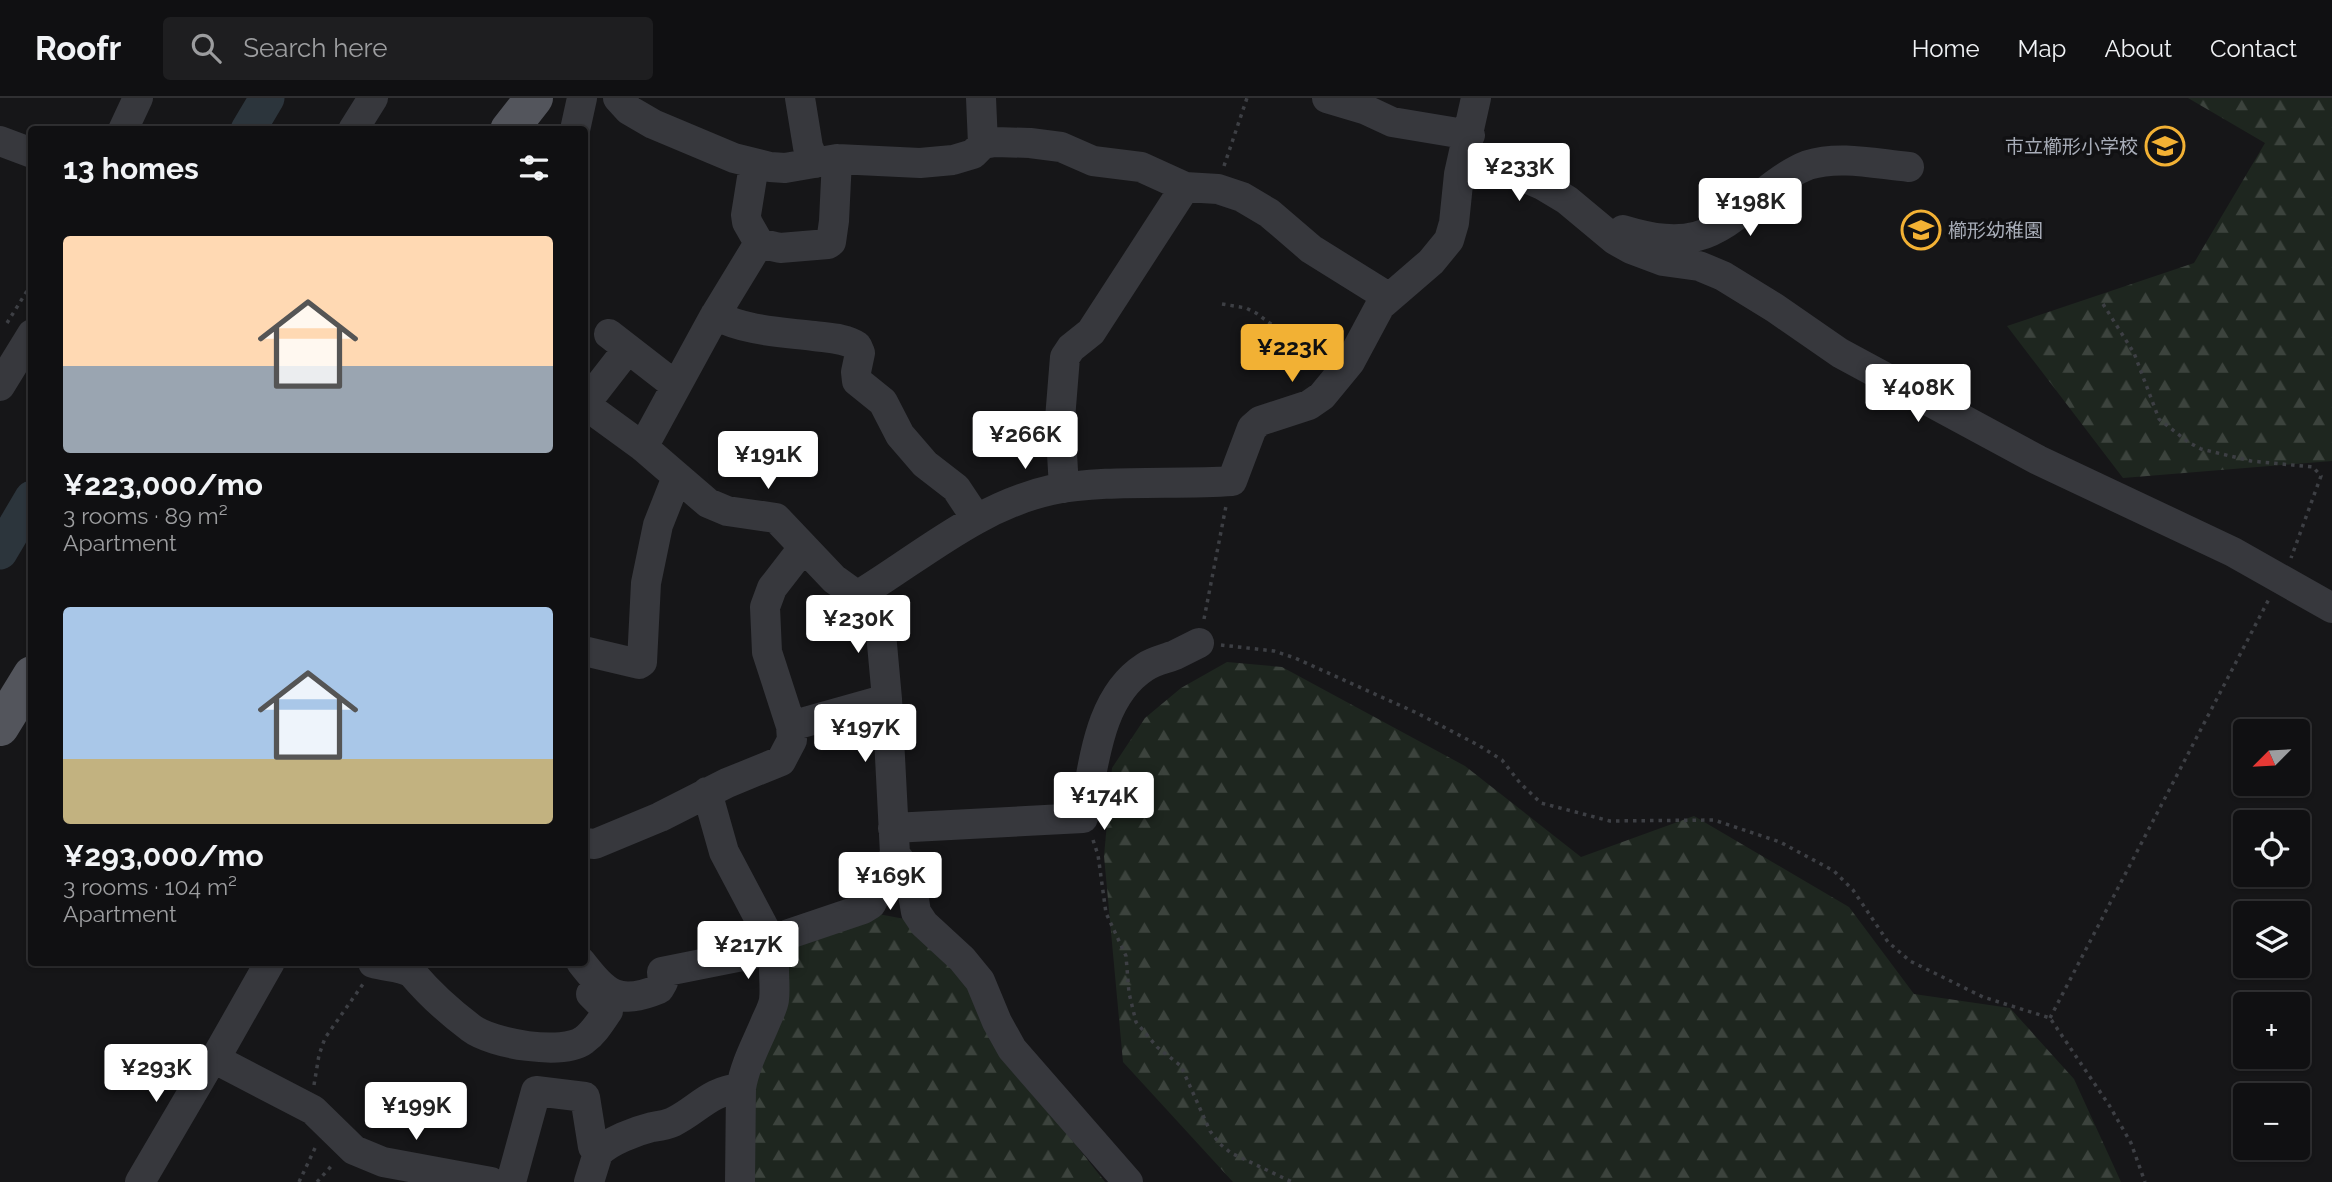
<!DOCTYPE html>
<html lang="en">
<head>
<meta charset="utf-8">
<style>
	:root { --surface:#101012; --page:#1e1e20; --text:#f1f3f6; --muted:#9c9d9f; --line:#303032; --accent:#f2b134 }
	body { margin:0; font-family:Raleway,"Noto Sans JP",sans-serif; background:var(--page); color:var(--text); height:100vh; display:flex; flex-direction:column; font-size:26px; white-space:nowrap }
	* { box-sizing:border-box; margin:0 }
	p { font-size:23px; color:var(--muted) }
	.icon { flex:none; width:38px; height:38px; fill:none; stroke:currentColor; stroke-width:2; stroke-linecap:round; stroke-linejoin:round }
	.map { position:relative; flex:1; overflow:hidden }
	.details { position:absolute; left:28px; top:28px; width:560px; height:840px; display:flex; flex-direction:column; background:var(--surface); border-radius:7px; box-shadow:0 2px 5px #0004,0 0 0 2px var(--line) }
	.details>* { flex:none }
	.needle { width:46px; rotate:246deg }
	.buttons { position:absolute; left:2233px; top:621px; display:grid; gap:14px }
	.buttons a { display:grid; place-items:center; width:77px; height:77px; border-radius:7px; background:var(--surface); box-shadow:0 2px 5px #0004,0 0 0 2px var(--line); font-size:35px }
	.price { position:absolute; translate:-50% -60px; padding:0 16px; border-radius:7px; background:#fff; color:#222; font-size:23px; line-height:46px; filter:drop-shadow(0 2px 4px #0008) }
	.price::after { content:''; position:absolute; left:50%; top:42px; width:21px; height:16px; margin-left:-10px; background:inherit; clip-path:polygon(0 0,100% 0,50% 100%) }
	.price.on { background:var(--accent); color:#111 }
	ul { padding:0; list-style:none }
	li { display:grid; align-content:center; gap:14px; height:371px; padding:0 35px }
	li span { display:grid; place-items:center; height:217px; border-radius:7px; color:#555 }
	li>.icon { margin-inline-start:auto }
	span .icon { width:126px; height:126px; fill:#fffc; stroke-width:1 }
	li b { font-size:30px }
	h2 { display:flex; justify-content:space-between; align-items:center; height:84px; padding:0 35px; font-size:30px }
	header { display:flex; align-items:center; gap:42px; box-sizing:border-box; height:98px; padding:0 35px; background:var(--surface); border-bottom:2px solid var(--line) }
	header strong { font-size:33px }
	nav { display:flex; gap:38px; margin-inline-start:auto; font-size:24px }
	.search { width:490px; height:63px; background:var(--page); display:flex; align-items:center; gap:18px; box-sizing:border-box; padding:0 24px; border-radius:7px; color:var(--muted); font-size:26px }
	.map>svg:first-child { display:block }
</style>
</head>
<body>
<header>
<strong>Roofr</strong>
<div class="search"><svg class="icon" aria-label="search" viewBox="0 0 24 24"><circle cx="10" cy="10" r="6"/><path d="M15 15l6 6"/></svg>Search here</div>
<nav><a>Home</a><a>Map</a><a>About</a><a>Contact</a></nav>
</header>
<div class="map">
<svg width="2332" height="1084" viewBox="0 0 2332 1084">
	<defs>
		<pattern id="forest-firs" width="22" height="20" patternUnits="userSpaceOnUse" patternTransform="scale(1.75)"><rect width="22" height="20" fill="#1e261f"/><path d="M5 1l3.5 6h-7zM16 11l3.5 6h-7z" fill="#3c433d"/></pattern>
	</defs>
	<rect width="100%" height="100%" fill="#161618"/>
	<path fill="url(#forest-firs)" d="M2188 0H2332V363L2123 380 2007 228 2194 165 2265 45Z
		M1227 564 1282 569 1465 668 1581 759 1694 718 1849 809 1914 896 2010 910 2074 981 2121 1084H1233L1123 964 1104 758 1112 670 1145 620 1181 590Z
		M873 815 905 821 966 883 1007 959 1105 1084H750L748 990 785 855 794 846Z"/>
	<g fill="none" stroke-linecap="round" stroke-linejoin="round">
		<path stroke="#2c353c" stroke-width="35" d="M248 32 267 0
			M0 454 32 400"/>
		<path stroke="#3d3f44" stroke-width="3.5" stroke-dasharray="3.5 5" stroke-linecap="butt" d="M1224 68 1247 0
			M1222 206 1246 210 1256 215 1321 263
			M2103 206 2134 255 2159 321 2188 344 2201 351 2251 363 2313 369 2321 378 2291 460
			M7 225 32 185
			M1204 521 1226 408
			M1221 547 1274 553 1295 560 1417 615 1478 647 1502 662 1520 685 1541 705 1610 723 1714 722 1780 744 1834 773 1853 792 1888 844 1910 863 1983 899 2050 920 2109 1007 2131 1045 2145 1084
			M1093 742 1098 757 1106 815 1126 858 1129 895 1136 924 1157 949 1181 968 1210 1033 1220 1046 1231 1055 1292 1084
			M2050 920 2269 501
			M314 987 319 957 325 940 363 886
			M299 1084 316 1048
			M317 1084 334 1065"/>
		<path stroke="#37383d" stroke-width="30" d="M618 0 629 12 653 26 734 60 770 69 785 70 837 61 920 65 953 62 973 56 983 46 995 44 1030 45 1061 49 1093 63 1141 69 1185 89 1218 91 1242 99 1269 115 1311 151 1388 199
			M800 0 808 49 815 65
			M981 0 983 46
			M1327 0 1364 11 1392 24 1470 37
			M123 32 138 0
			M353 32 373 0
			M575 32 582 0
			M0 43 32 55
			M1465 54 1542 87 1567 102 1615 142 1631 151 1663 163 1699 168 1723 178 1775 210 1840 255 2038 362 2233 454 2332 510
			M1623 132C1686 151 1711 141 1759 99 1774 86 1790 74 1808 67 1840 57 1876 66 1909 69
			M759 145 780 150 828 146 831 144 834 123 837 61
			M715 217C745 233 781 234 814 238 829 240 845 240 857 248L860 255 856 274 857 283 883 304 900 337 925 366 956 390 976 420
			M609 236 676 288
			M0 288 32 236
			M584 306 643 349 708 405 727 413 776 420 834 481 852 494 860 496 876 512 881 535 887 601 895 756 904 768 912 790 916 814 924 826 962 861 980 883 997 924 1012 951 1128 1084
			M585 306 627 252
			M643 349 714 219 759 145 747 124 746 117 754 67
			M1064 390 1060 321 1065 259 1071 250 1091 234 1185 89
			M860 496C922 458 979 408 1051 392 1105 381 1175 387 1232 383L1252 330 1260 323 1309 307 1322 298 1350 264 1380 208 1431 164 1449 142 1454 125 1459 76 1476 0
			M584 553 639 566 642 564 646 485 658 427 677 379
			M791 628 887 601
			M707 694 724 754 769 839 777 848
			M893 730 1083 720C1094 669 1097 600 1145 569 1154 563 1165 561 1175 557 1183 553 1191 549 1199 545
			M584 745 595 746 660 719 727 685 781 663 792 642 791 628 767 554 765 509 772 490 803 450
			M581 864C606 896 618 908 659 891L663 884 662 874 767 853H775
			M373 865C386 869 401 868 412 875 428 894 451 915 471 930 492 946 563 958 584 942 594 935 601 923 608 913L591 896
			M215 961 313 1012 354 1052 383 1064 491 1084
			M598 1055C609 1043 636 1033 652 1029 659 1028 667 1027 673 1024 699 1011 709 993 741 990
			M140 1084 208 968 215 961 270 864
			M511 1084 536 993 585 999 593 1049 598 1055 589 1084
			M740 1084 741 990C745 966 757 945 766 923 769 916 773 909 774 902 777 878 766 852 789 836L863 811 871 806 895 756"/>
		<path stroke="#53555c" stroke-width="38" d="M509 32 534 0
			M0 629 32 577"/>
	</g>
	<defs>
		<symbol id="school-ring" viewBox="-11 -11 22 22"><circle r="9.5" fill="#111113" stroke="#f2b134" stroke-width="1.5"/><path d="M0-5L7-2L0 1L-7-2ZM-4 1L0 2.5L4 1V4Q0 6-4 4Z" fill="#f2b134"/></symbol>
	</defs>
	<g fill-rule="evenodd">
		<use href="#school-ring" x="2143" y="26" width="44" height="44"/>
		<use href="#school-ring" x="1899" y="110" width="44" height="44"/>
	</g>
	<g text-anchor="middle" dominant-baseline="central" stroke-width="7" stroke-linejoin="round" paint-order="stroke">
		<g font-size="19" fill="#a8adb8" stroke="#111113" text-anchor="end">
			<text x="2138" y="48">市立櫛形小学校</text>
			<text x="1948" y="132" text-anchor="start">櫛形幼稚園</text>
		</g>
	</g>
</svg>
<div class="buttons">
<a><svg class="needle" viewBox="-14 -14 28 28"><path d="M0-13l5 13h-10z" fill="#e53935"/><path d="M0 13l5-13h-10z" fill="#9c9d9f"/></svg></a>
<a><svg class="icon" aria-label="locate" viewBox="0 0 24 24"><circle cx="12" cy="12" r="6"/><path d="M12 2v4M12 18v4M2 12h4M18 12h4"/></svg></a>
<a><svg class="icon" aria-label="layers" viewBox="0 0 24 24"><path d="M12 4l9 5-9 5-9-5zM3 14l9 5 9-5"/></svg></a>
<a>+</a>
<a>−</a>
</div>
<b class="price" style="left:1519px;top:105px">¥233K</b>
<b class="price" style="left:1750px;top:140px">¥198K</b>
<b class="price on" style="left:1292px;top:286px">¥223K</b>
<b class="price" style="left:1918px;top:326px">¥408K</b>
<b class="price" style="left:1025px;top:373px">¥266K</b>
<b class="price" style="left:768px;top:393px">¥191K</b>
<b class="price" style="left:858px;top:557px">¥230K</b>
<b class="price" style="left:865px;top:666px">¥197K</b>
<b class="price" style="left:1104px;top:734px">¥174K</b>
<b class="price" style="left:890px;top:814px">¥169K</b>
<b class="price" style="left:748px;top:883px">¥217K</b>
<b class="price" style="left:156px;top:1006px">¥293K</b>
<b class="price" style="left:416px;top:1044px">¥199K</b>
<section class="details">
<h2>13 homes<svg class="icon" aria-label="filters" viewBox="0 0 24 24"><path d="M4 7h16M4 17h16"/><circle cx="9" cy="7" r="2"/><circle cx="15" cy="17" r="2"/></svg></h2>
<ul>
<li><span style="background:linear-gradient(#ffd9b3 60%,#9aa5b1 0)"><svg class="icon" aria-label="home" viewBox="0 0 24 24"><path d="M3 11l9-7 9 7M6 9v11h12V9"/></svg></span><div><b>¥223,000/mo</b><p>3 rooms · 89 m²</p><p>Apartment</p></div></li>
<li><span style="background:linear-gradient(#a9c7e8 70%,#c2b280 0)"><svg class="icon" aria-label="home" viewBox="0 0 24 24"><path d="M3 11l9-7 9 7M6 9v11h12V9"/></svg></span><div><b>¥293,000/mo</b><p>3 rooms · 104 m²</p><p>Apartment</p></div></li>
</ul>
</section>
</div>
</body>
</html>
